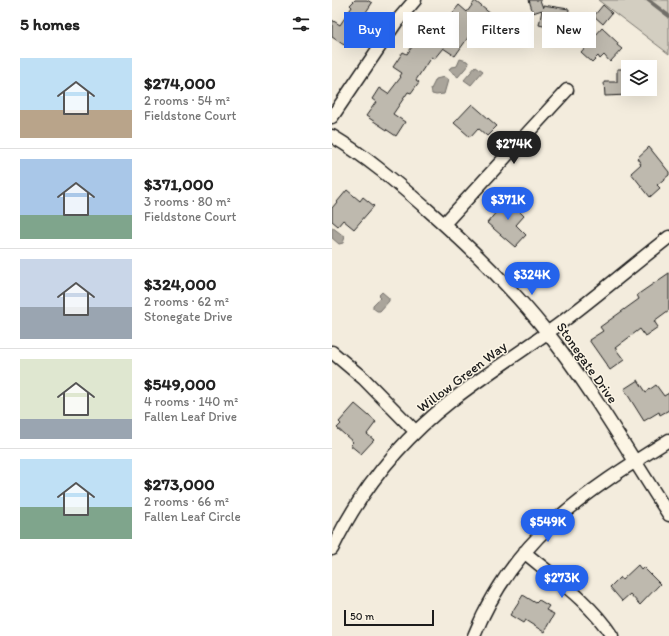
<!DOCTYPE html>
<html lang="en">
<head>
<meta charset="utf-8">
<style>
	:root { --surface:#fff; --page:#f6f6f6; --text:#222; --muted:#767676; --line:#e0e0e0; --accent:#2563eb }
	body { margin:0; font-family:Itim,sans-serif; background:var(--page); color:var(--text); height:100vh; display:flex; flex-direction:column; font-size:15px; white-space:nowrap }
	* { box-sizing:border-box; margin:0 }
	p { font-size:13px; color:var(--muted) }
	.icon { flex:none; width:22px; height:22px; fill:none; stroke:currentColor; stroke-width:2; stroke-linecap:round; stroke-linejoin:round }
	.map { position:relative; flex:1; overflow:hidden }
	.sheet { display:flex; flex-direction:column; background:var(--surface); width:332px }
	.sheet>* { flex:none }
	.guide { position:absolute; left:12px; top:12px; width:265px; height:36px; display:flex; gap:8px }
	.buttons { position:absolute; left:289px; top:60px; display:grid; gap:8px }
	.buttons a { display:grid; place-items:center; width:36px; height:36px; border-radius:0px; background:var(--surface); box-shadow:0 4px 16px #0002; font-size:20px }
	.scale { position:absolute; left:12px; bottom:10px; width:90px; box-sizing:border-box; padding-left:4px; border:2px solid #1c1c1c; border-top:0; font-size:11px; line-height:14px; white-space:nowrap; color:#1c1c1c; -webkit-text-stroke:3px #fcf5e5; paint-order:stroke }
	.price { position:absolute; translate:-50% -34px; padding:0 9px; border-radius:14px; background:var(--accent); color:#fff; font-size:13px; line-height:26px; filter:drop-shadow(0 1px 2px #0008) }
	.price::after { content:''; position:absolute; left:50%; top:24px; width:12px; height:9px; margin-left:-6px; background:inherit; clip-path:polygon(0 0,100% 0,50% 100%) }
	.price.current { background:#222; color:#fff }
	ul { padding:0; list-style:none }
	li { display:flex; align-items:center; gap:12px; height:100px; padding:0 20px }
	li+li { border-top:1px solid var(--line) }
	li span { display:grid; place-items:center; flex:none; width:112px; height:80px; border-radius:0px; color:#555 }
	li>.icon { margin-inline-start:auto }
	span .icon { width:48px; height:48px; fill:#fffc; stroke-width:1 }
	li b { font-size:17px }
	h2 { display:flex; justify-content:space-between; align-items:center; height:48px; padding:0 20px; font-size:17px }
	.tag { padding:0 14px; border-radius:0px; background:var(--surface); box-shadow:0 4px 16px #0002; font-size:14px; line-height:36px }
	.tag.current { background:var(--accent); color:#fff }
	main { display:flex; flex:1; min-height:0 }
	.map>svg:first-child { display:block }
</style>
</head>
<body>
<main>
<section class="sheet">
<h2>5 homes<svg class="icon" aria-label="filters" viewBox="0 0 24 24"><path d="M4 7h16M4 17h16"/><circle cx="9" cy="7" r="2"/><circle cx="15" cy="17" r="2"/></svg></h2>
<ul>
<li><span style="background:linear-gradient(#bfe0f5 65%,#b9a48a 0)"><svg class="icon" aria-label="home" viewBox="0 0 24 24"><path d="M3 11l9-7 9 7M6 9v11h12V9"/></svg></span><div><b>$274,000</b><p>2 rooms · 54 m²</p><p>Fieldstone Court</p></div></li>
<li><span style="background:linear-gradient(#a9c7e8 70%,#7fa58c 0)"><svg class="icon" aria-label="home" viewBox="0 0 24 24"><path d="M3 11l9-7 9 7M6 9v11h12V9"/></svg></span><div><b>$371,000</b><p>3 rooms · 80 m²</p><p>Fieldstone Court</p></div></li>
<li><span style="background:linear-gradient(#c9d6e8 60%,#9aa5b1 0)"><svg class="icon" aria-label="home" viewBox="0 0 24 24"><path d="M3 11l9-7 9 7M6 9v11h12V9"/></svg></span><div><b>$324,000</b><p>2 rooms · 62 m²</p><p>Stonegate Drive</p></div></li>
<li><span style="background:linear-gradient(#dfe7d0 75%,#9aa5b1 0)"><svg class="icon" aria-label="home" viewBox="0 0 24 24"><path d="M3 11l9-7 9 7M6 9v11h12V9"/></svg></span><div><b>$549,000</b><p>4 rooms · 140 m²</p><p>Fallen Leaf Drive</p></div></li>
<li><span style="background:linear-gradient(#bfe0f5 60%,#7fa58c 0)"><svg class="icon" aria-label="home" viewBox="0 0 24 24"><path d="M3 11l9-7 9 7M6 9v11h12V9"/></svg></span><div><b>$273,000</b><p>2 rooms · 66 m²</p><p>Fallen Leaf Circle</p></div></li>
</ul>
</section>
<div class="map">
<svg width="337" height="636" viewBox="0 0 337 636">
	<rect width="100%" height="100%" fill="#f3ecdd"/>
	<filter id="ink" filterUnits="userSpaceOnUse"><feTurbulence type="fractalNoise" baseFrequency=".025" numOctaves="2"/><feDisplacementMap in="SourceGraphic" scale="8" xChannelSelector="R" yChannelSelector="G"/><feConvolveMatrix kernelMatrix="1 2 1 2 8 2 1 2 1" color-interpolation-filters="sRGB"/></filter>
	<g filter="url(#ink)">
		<path fill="#d3cec1" stroke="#78756e" d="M266 0H337V54Z"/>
		<path fill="#aaa59b" stroke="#716e68" d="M128 59 135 61 137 64 126 77 117 70 119 67 125 66Z
			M144 66 151 71 139 85 132 80Z
			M112 77 116 80 112 94 104 95 100 94 99 89 104 79Z
			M0 227 13 237 11 243 7 244 0 238Z
			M50 292 57 298V301L48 311H45L41 308V305L49 297 47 295Z"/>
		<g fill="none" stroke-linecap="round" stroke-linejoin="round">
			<path stroke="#716e68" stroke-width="3.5" d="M316 0 337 16"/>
		</g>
		<path fill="#beb9ae" stroke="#1c1c1c" d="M23 0H35L40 3 12 45 0 37V20L8 25 20 7 18 5Z
			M197 0H208L211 8V5L237 9 235 29 240 30 237 45 218 41 220 28 207 25 210 10 201 13Z
			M143 1 160 15 144 35 140 32 123 56 111 48 102 59 99 57 84 80 87 82 79 93 76 92 61 114 73 122 64 136 34 116 44 102 40 99 47 88 56 94 69 77 68 76 70 73 61 67 71 52 75 54 89 34 92 36 102 23 109 27 127 5 135 12Z
			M271 5 280 13 271 24 262 16Z
			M270 28 286 43 285 45 290 49 278 62 272 55 268 59 266 56 260 62 249 52Z
			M285 69H296V95L273 96 272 82H285Z
			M140 104 165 126 155 136 146 128 138 137 122 123Z
			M317 147 337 172V175L325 185 328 188 318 197 299 173 309 164 305 158Z
			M15 190 28 201 31 197 42 206 22 229 11 220 6 226 0 221V208Z
			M176 193 187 203 183 207 192 216 184 225 194 235 183 247 155 223 166 210 164 207Z
			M337 273V310L322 321 326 327 313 336 308 329 283 348 292 360 278 370 257 340 271 331 268 327 307 299 305 295Z
			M306 380 314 392 324 385 332 396 337 393V410L328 415 327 412 312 421 292 389Z
			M23 404 44 422 35 434 42 440 29 454 18 445 21 442 5 428 9 424 7 422Z
			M306 565 309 569 311 567 328 584 308 605 298 594 290 601 278 587 288 577 290 580Z
			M191 595 204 603 207 600 217 606 214 610 222 614 212 632 193 620 191 623 178 615Z"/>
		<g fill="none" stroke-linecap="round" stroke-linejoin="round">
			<defs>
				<path id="minor" d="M0 117 65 21 83 0
					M0 136C35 157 65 183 96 210 138 247 179 287 214 331 260 389 297 453 337 515
					M112 224 235 90
					M0 352 32 379 84 432
					M0 549C28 491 68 441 119 401 155 373 194 349 230 322 266 295 301 265 337 237
					M192 552C223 578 258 602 280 636
					M142 636C181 539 252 493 337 440"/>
			</defs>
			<use href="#minor" stroke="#1c1c1c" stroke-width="15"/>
			<use href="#minor" stroke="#fcf5e5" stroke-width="12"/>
		</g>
	</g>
	<g text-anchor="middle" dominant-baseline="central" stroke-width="3" stroke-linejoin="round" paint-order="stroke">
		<g font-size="14" fill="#1c1c1c" stroke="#fcf5e5">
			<text transform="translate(255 363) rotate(55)">Stonegate Drive</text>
			<text transform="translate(130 377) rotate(-37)">Willow Green Way</text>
		</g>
	</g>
</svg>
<div class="buttons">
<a><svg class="icon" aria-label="layers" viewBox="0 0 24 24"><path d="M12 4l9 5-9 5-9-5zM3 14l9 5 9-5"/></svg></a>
</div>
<div class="scale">50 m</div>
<b class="price current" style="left:182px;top:165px">$274K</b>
<b class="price" style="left:176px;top:221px">$371K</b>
<b class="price" style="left:200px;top:296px">$324K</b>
<b class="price" style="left:216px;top:543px">$549K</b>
<b class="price" style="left:230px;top:599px">$273K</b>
<div class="guide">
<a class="tag current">Buy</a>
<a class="tag">Rent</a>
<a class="tag">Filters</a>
<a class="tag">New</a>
</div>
</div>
</main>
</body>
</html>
